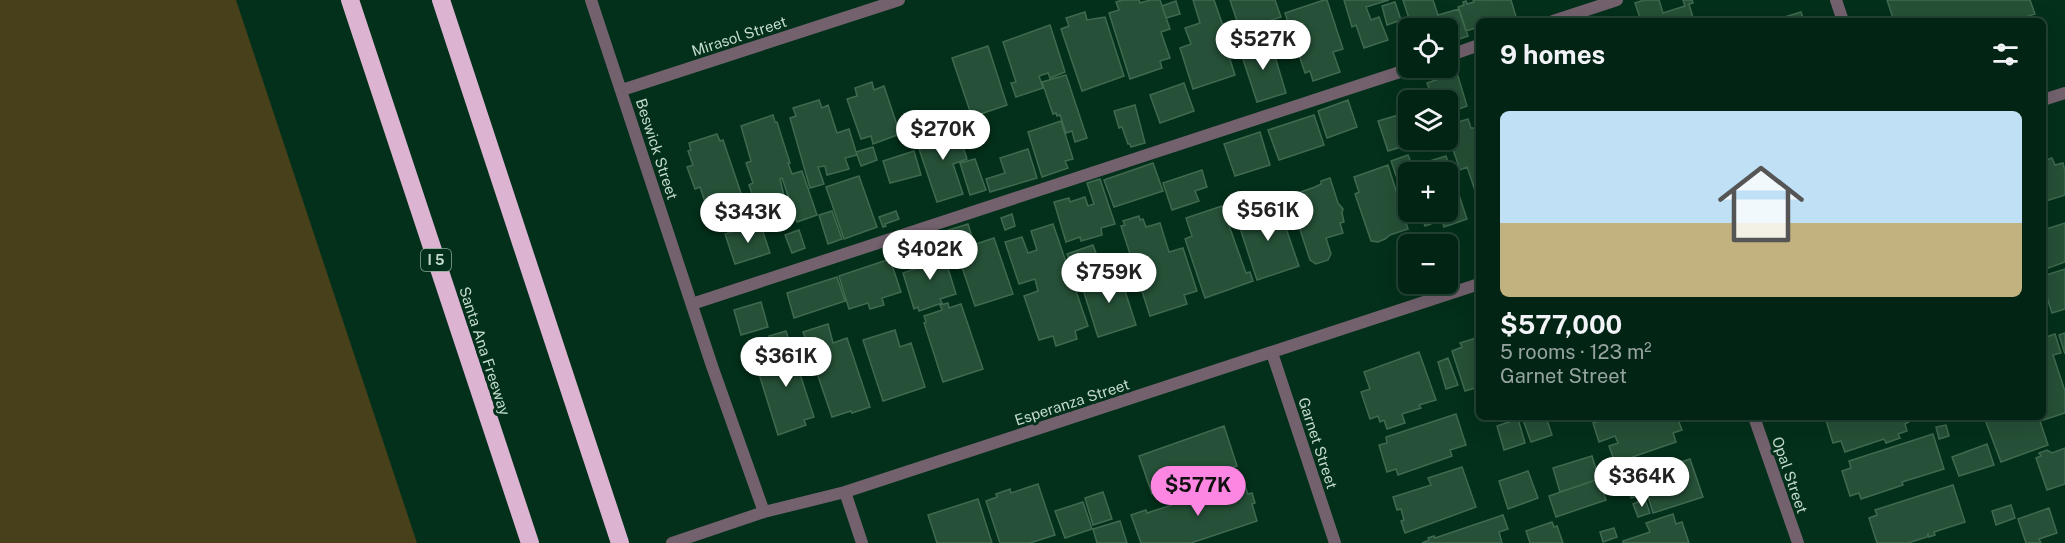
<!DOCTYPE html>
<html lang="en">
<head>
<meta charset="utf-8">
<style>
	:root { --surface:#022414; --page:#103022; --text:#f1f3f6; --muted:#96a4a0; --line:#234134; --accent:#fd86e2 }
	body { margin:0; font-family:"Public Sans",sans-serif; background:var(--page); color:var(--text); height:100vh; display:flex; flex-direction:column; font-size:22px; white-space:nowrap }
	* { box-sizing:border-box; margin:0 }
	p { font-size:20px; color:var(--muted) }
	.icon { flex:none; width:33px; height:33px; fill:none; stroke:currentColor; stroke-width:2; stroke-linecap:round; stroke-linejoin:round }
	.map { position:relative; flex:1; overflow:hidden }
	.side { position:absolute; left:1476px; top:18px; width:570px; height:402px; display:flex; flex-direction:column; background:var(--surface); border-radius:9px; box-shadow:0 6px 24px #0002,0 0 0 2px var(--line) }
	.side>* { flex:none }
	.fabs { position:absolute; left:1398px; top:18px; display:grid; gap:12px }
	.fabs a { display:grid; place-items:center; width:60px; height:60px; border-radius:9px; background:var(--surface); box-shadow:0 6px 24px #0002,0 0 0 2px var(--line); font-size:30px }
	.price { position:absolute; translate:-50% -51px; padding:0 14px; border-radius:21px; background:#fff; color:#222; font-size:20px; line-height:39px; filter:drop-shadow(0 2px 3px #0008) }
	.price::after { content:''; position:absolute; left:50%; top:36px; width:18px; height:14px; margin-left:-9px; background:inherit; clip-path:polygon(0 0,100% 0,50% 100%) }
	.price.current { background:var(--accent); color:#111 }
	ul { padding:0; list-style:none }
	li { display:grid; align-content:center; gap:12px; height:318px; padding:0 24px }
	li span { display:grid; place-items:center; height:186px; border-radius:9px; color:#555 }
	li>.icon { margin-inline-start:auto }
	span .icon { width:108px; height:108px; fill:#fffc; stroke-width:1 }
	li b { font-size:26px }
	h2 { display:flex; justify-content:space-between; align-items:center; height:72px; padding:0 24px; font-size:26px }
	.map>svg:first-child { display:block }
</style>
</head>
<body>
<div class="map">
<svg width="2065" height="543" viewBox="0 0 2065 543">
	<rect width="100%" height="100%" fill="#03301a"/>
	<path fill="#48401b" d="M0 0H236L417 543H0Z"/>
	<path fill="#265037" stroke="#406a50" stroke-width="1.5" d="M1122 0H1139L1140 3 1150 0H1160L1170 29 1161 32 1170 58 1160 61 1162 68 1130 79 1109 13 1119 10 1116 2Z
		M1193 0H1214L1230 46 1226 47 1235 75 1193 89 1180 48 1191 44 1185 28 1200 23Z
		M1230 0H1275L1281 17 1240 30Z
		M1324 0H1327L1343 49 1333 52 1340 72 1313 81 1310 71 1305 73 1285 13Z
		M1344 0H1389L1366 7 1371 20 1379 17 1388 40 1364 48 1356 25 1352 27Z
		M1403 0H1433L1438 15 1459 9 1468 36 1448 43V28H1412Z
		M1473 0H1511L1517 20 1479 21V27L1466 31 1458 7 1464 5 1463 2 1466 1 1467 4 1474 2Z
		M1644 0H1659L1663 13 1685 6 1683 0H1692L1693 3 1689 4 1694 21H1641L1635 3Z
		M1887 0H2030L2035 14 2014 21H1894Z
		M1176 1 1180 14 1166 18 1162 6Z
		M1395 2 1401 20 1387 25 1382 6Z
		M1085 12 1087 20 1105 17 1124 76 1082 91 1061 29 1069 26 1066 18Z
		M1801 12 1804 21H1778V19Z
		M1050 25 1065 72 1050 78 1048 73 1039 76 1043 88 1016 97 1011 83 1016 82 1003 42Z
		M1270 40 1286 93 1257 102 1240 50Z
		M988 46 1007 105 972 117 952 58Z
		M1457 73 1467 106 1448 113V100H1433L1427 83Z
		M1066 75 1087 138 1075 142 1072 131 1066 133 1060 115 1057 116 1056 113 1053 114 1042 82Z
		M872 82 874 90 884 86 900 134 873 144 871 136 861 139 847 99 857 96 855 88Z
		M1184 83 1194 111 1160 123 1150 95Z
		M819 100 822 108 828 105 837 133 849 129 857 155 845 158 849 169 827 175 825 166 818 167 824 184 810 188 790 118 796 116 793 108Z
		M1348 100 1357 127 1327 138 1318 111Z
		M1135 105 1145 143 1131 147 1130 144H1128L1122 127 1119 128 1114 111Z
		M1408 112V140H1424L1388 151 1378 121Z
		M773 115 775 122H777L790 163H788L792 174 802 171 817 215 797 222 782 178 780 179 785 200 782 202 780 211 760 217 749 185 753 183 746 163 751 161 741 126Z
		M1314 115 1324 145 1279 160 1268 130Z
		M1468 119 1471 128H1479V202L1467 167 1460 170 1448 135 1452 133 1449 125Z
		M1061 121 1073 159 1065 161 1068 168 1042 177 1028 132Z
		M955 123 967 159 953 164 963 194 937 202 918 146 920 145 918 139 933 134 932 130Z
		M1260 132 1270 165 1235 176 1224 144Z
		M717 134 720 141 723 140 745 205 740 207 741 211 728 215 730 220 713 226 700 187 695 189 687 167 693 165 688 151 691 150 689 143Z
		M873 147 877 160 861 166 856 152Z
		M1028 149 1037 178 990 192 986 179 1005 173 1000 158Z
		M914 151 921 175 890 183 883 161Z
		M1408 155 1415 172H1408V181L1399 184 1391 161Z
		M1446 156 1467 219 1444 227 1442 220 1425 226 1420 212H1448V172H1420L1425 171 1423 163Z
		M2052 158 2055 165 2063 163 2065 171V195L2043 202V161Z
		M975 159 986 190 970 195 960 163Z
		M1153 163 1163 191 1114 207 1104 180Z
		M1388 165 1408 229 1390 235 1385 239 1378 242 1371 241 1355 194 1359 192 1354 177Z
		M1202 170 1207 187 1195 191 1199 201 1172 210 1163 183Z
		M859 176 877 227 844 239 826 187Z
		M1330 178 1338 203 1343 209 1342 213 1344 222 1340 223 1343 233 1326 238 1331 254 1328 260 1316 264 1310 260 1289 196 1315 187 1321 184V181Z
		M1100 179 1115 224 1101 228 1102 235 1081 241 1080 237 1066 242 1054 202 1069 198 1070 202 1085 197 1088 206 1094 204 1087 183Z
		M1269 202 1272 211 1279 208 1299 266 1257 280 1238 222 1254 217 1251 207Z
		M1222 206 1246 273 1250 272 1253 281 1205 298 1185 239 1192 236 1186 218Z
		M832 211 842 239 828 244 819 215Z
		M896 211 899 219 885 224 886 226 883 227 879 217Z
		M1012 214 1015 226 1005 230 1001 218Z
		M1139 216 1140 220 1143 219 1146 227 1160 223 1169 252 1183 248 1197 291 1184 295 1187 304 1150 316 1121 226 1125 225 1123 221Z
		M760 223 770 253 735 264 725 234Z
		M2065 223V262L2043 270V230Z
		M968 224 972 237 964 239 967 249 949 255 942 232Z
		M1053 224 1088 326 1075 331 1077 339 1056 346 1053 336 1039 340 1024 296 1038 291 1035 279 1019 284 1005 242 1022 237 1028 253 1037 250 1031 231Z
		M799 230 805 248 792 253 785 235Z
		M994 238 1013 294 975 306 960 261 968 258 967 253 975 250 973 245Z
		M1093 245 1100 264 1074 273 1067 254Z
		M942 249 956 294 940 299 942 303 919 311 918 307 914 309 903 273 920 267 916 257Z
		M890 259 901 292 882 298 884 305 870 309 868 303 849 309 839 276Z
		M1117 266 1136 325 1098 337 1081 283 1111 274 1110 268Z
		M2065 269V309L2052 313 2043 285V276Z
		M837 277 845 301 794 318 787 293Z
		M761 302 768 327 741 335 734 310Z
		M948 303 949 308 961 304 983 369 943 382 924 323 926 322 924 316 942 310 940 305Z
		M828 324 833 343 847 338 870 407 852 413 851 411 832 417 803 332Z
		M895 330 900 347 911 343 925 387 883 401 863 340Z
		M786 331 814 417 804 420 806 425 778 435 759 374 779 368 769 336Z
		M2065 333V354L2059 335Z
		M2055 334 2061 353 2053 355 2065 391V413L2040 421 2048 445 2001 462 1984 417H2043V338Z
		M1479 337V390L1478 387 1465 391 1452 351 1462 347 1460 343Z
		M1419 352 1436 400 1419 405 1421 408 1402 414 1405 423 1387 429 1384 420 1380 422 1378 416 1370 419 1361 392 1370 389 1364 372Z
		M1448 358 1458 385 1446 389 1438 362Z
		M1456 414 1466 445 1450 450 1452 456 1398 475 1396 469 1387 472 1379 445 1387 443 1386 437Z
		M1522 417H1546L1552 435 1531 442Z
		M1612 417H1677L1682 430 1673 433 1676 442 1615 463 1609 446 1618 443 1615 436 1599 442 1593 423Z
		M1825 417H1907L1909 422 1905 424 1907 431 1898 434 1900 438 1886 443 1884 439 1845 452 1841 441 1833 443Z
		M1518 419 1525 443 1504 450 1497 426Z
		M1946 425 1949 436 1939 439 1936 427Z
		M1224 426 1237 466 1152 494 1139 456Z
		M1933 434 1944 469 1902 482 1903 485 1861 499 1859 493 1850 496 1842 471 1851 468 1849 461Z
		M1987 444 1994 465 1959 476 1952 457Z
		M2065 448V484L2047 490 2036 458 2041 456 2039 453 2047 450 2052 453Z
		M1592 456 1599 479 1560 492 1553 468Z
		M1690 459 1703 497 1653 513 1647 493 1631 498 1625 481Z
		M1462 467 1476 507 1405 533 1401 521 1404 520 1401 509 1397 510 1393 497 1431 485 1428 478Z
		M1528 471 1538 498 1508 509 1499 481Z
		M1599 479 1606 500 1556 517 1549 496Z
		M1236 481 1237 483 1243 481 1248 494 1252 493 1255 503 1252 504 1257 521 1191 543H1141L1131 515 1146 510 1147 513 1181 502 1179 499 1189 496 1191 499 1228 486 1227 484Z
		M1038 484 1055 535 1030 543H1000L986 501 997 497 996 494 1010 489 1011 493Z
		M1953 485 1965 522 1934 532 1935 535 1929 537 1928 534 1927 537 1908 543H1877L1869 518 1877 515 1875 510Z
		M1103 492 1112 519 1093 525 1085 498Z
		M978 499 992 543H937L928 515Z
		M1645 499 1650 513 1638 517 1633 504Z
		M1083 502 1092 529 1065 538 1055 511Z
		M2011 505 2015 518 1996 525 1992 511Z
		M2049 508 2057 533 2039 539 2041 543H2026L2018 519Z
		M1673 514 1676 524 1682 522 1689 543H1623V541L1650 532 1646 523Z
		M1503 515 1508 529 1499 532 1502 543H1422L1429 540 1428 538 1434 536 1435 538Z
		M1120 521 1127 543H1097L1093 529Z
		M1552 522 1554 527 1557 526 1563 543H1530L1526 531Z
		M1614 528 1617 537 1603 542 1600 532Z"/>
	<g fill="none" stroke-linecap="round" stroke-linejoin="round">
		<path stroke="#73626e" stroke-width="12" d="M1836 0 1843 21
			M1553 21 1617 0
			M1448 56 1479 45
			M692 304 1412 68"/>
		<path stroke="#73626e" stroke-width="12" d="M591 0 712 366 764 512
			M622 90 899 0
			M2043 100 2065 93
			M1272 353 1335 543
			M1754 417 1798 543
			M845 492 862 543
			M672 543 764 512 845 492 1479 284"/>
		<path stroke="#ddb3d2" stroke-width="18" d="M350 0 530 543
			M441 0 620 543"/>
	</g>
	<g text-anchor="middle" dominant-baseline="central" stroke-width="6" stroke-linejoin="round" paint-order="stroke">
		<rect fill="#03301a" stroke="#8aa897" stroke-width="1.5" x="421" y="249" width="30" height="22" rx="4.5"/>
		<g font-size="14" font-weight="bold" fill="#c4dbcc">
			<text x="436" y="260">I 5</text>
		</g>
		<g font-size="15" fill="#c4dbcc" stroke="#03301a">
			<text transform="translate(739 36) rotate(-18)">Mirasol Street</text>
			<text transform="translate(657 149) rotate(72)">Beswick Street</text>
			<text transform="translate(485 351) rotate(72)">Santa Ana Freeway</text>
			<text transform="translate(1072 402) rotate(-18)">Esperanza Street</text>
			<text transform="translate(1318 443) rotate(72)">Garnet Street</text>
			<text transform="translate(1790 475) rotate(71)">Opal Street</text>
		</g>
	</g>
</svg>
<div class="fabs">
<a><svg class="icon" aria-label="locate" viewBox="0 0 24 24"><circle cx="12" cy="12" r="6"/><path d="M12 2v4M12 18v4M2 12h4M18 12h4"/></svg></a>
<a><svg class="icon" aria-label="layers" viewBox="0 0 24 24"><path d="M12 4l9 5-9 5-9-5zM3 14l9 5 9-5"/></svg></a>
<a>+</a>
<a>−</a>
</div>
<b class="price" style="left:1263px;top:71px">$527K</b>
<b class="price" style="left:943px;top:161px">$270K</b>
<b class="price" style="left:1268px;top:242px">$561K</b>
<b class="price" style="left:748px;top:244px">$343K</b>
<b class="price" style="left:930px;top:281px">$402K</b>
<b class="price" style="left:1109px;top:304px">$759K</b>
<b class="price" style="left:786px;top:388px">$361K</b>
<b class="price" style="left:1642px;top:508px">$364K</b>
<b class="price current" style="left:1198px;top:517px">$577K</b>
<section class="side">
<h2>9 homes<svg class="icon" aria-label="filters" viewBox="0 0 24 24"><path d="M4 7h16M4 17h16"/><circle cx="9" cy="7" r="2"/><circle cx="15" cy="17" r="2"/></svg></h2>
<ul>
<li><span style="background:linear-gradient(#bfe0f5 60%,#c2b280 0)"><svg class="icon" aria-label="home" viewBox="0 0 24 24"><path d="M3 11l9-7 9 7M6 9v11h12V9"/></svg></span><div><b>$577,000</b><p>5 rooms · 123 m²</p><p>Garnet Street</p></div></li>
</ul>
</section>
</div>
</body>
</html>
